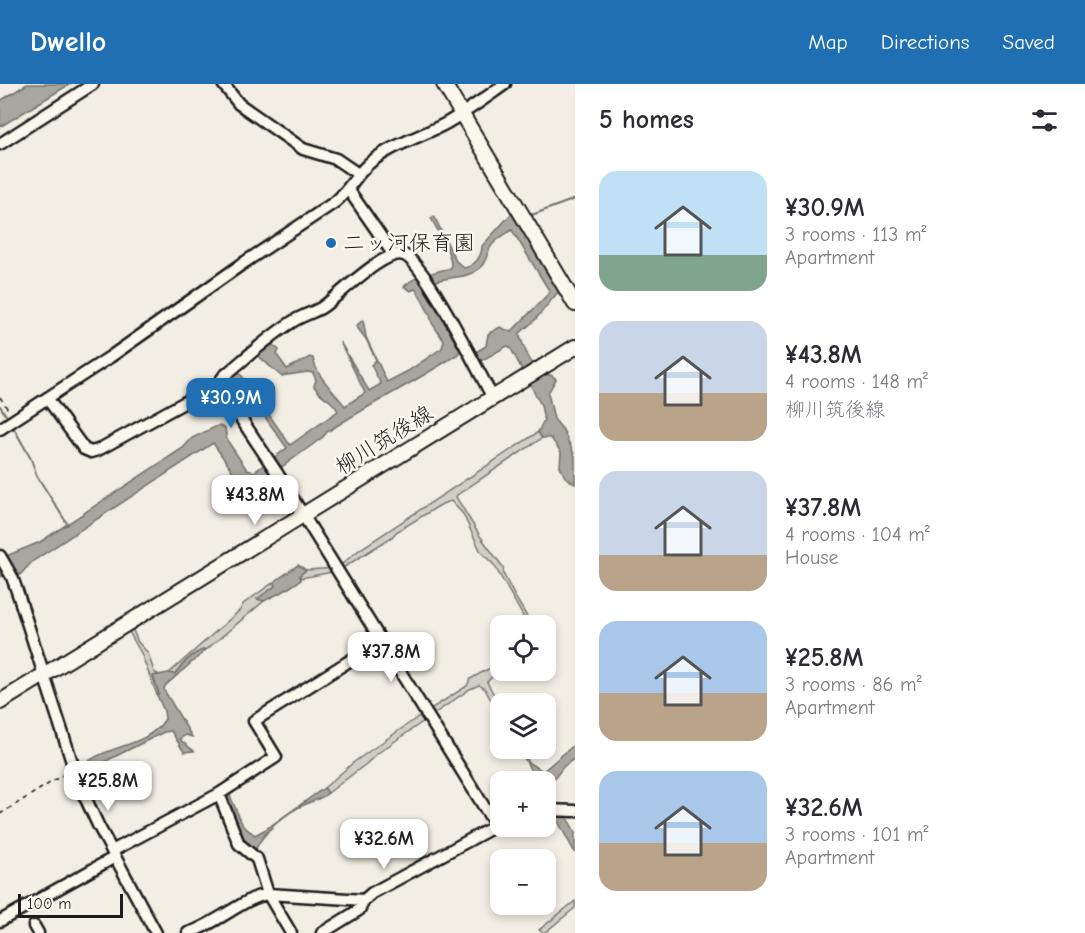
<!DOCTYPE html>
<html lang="en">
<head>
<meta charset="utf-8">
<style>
	:root { --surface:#fff; --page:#f7f7f7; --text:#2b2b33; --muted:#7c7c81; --accent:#1f6fb2 }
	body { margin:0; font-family:"Comic Neue","Klee One",sans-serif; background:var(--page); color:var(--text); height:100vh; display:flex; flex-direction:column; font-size:22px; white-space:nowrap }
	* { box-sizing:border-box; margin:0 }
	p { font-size:20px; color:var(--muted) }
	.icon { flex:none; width:33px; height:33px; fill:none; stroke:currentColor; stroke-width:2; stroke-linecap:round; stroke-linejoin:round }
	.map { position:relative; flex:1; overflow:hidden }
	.sheet { display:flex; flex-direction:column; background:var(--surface); width:510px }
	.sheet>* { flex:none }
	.fabs { position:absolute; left:490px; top:531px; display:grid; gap:12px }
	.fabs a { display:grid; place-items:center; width:66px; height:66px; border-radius:12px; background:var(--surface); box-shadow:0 3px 9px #0003; font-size:30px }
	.scale { position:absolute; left:18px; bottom:15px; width:105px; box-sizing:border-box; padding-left:6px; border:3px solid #1c1c1c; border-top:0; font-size:16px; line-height:21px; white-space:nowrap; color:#1c1c1c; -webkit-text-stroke:4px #fbf7ec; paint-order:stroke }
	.price { position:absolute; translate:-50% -51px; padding:0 14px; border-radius:12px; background:#fff; color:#222; font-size:20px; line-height:39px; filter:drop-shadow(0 2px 3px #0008) }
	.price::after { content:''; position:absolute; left:50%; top:36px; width:18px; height:14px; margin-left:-9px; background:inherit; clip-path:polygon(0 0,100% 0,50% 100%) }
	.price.selected { background:var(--accent); color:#fff }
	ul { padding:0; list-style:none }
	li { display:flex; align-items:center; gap:18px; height:150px; padding:0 24px }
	li span { display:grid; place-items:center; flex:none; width:168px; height:120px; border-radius:18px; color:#555 }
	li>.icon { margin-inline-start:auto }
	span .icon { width:72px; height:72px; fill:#fffc; stroke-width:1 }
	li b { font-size:26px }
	h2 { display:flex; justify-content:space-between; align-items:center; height:72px; padding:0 24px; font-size:26px }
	header { display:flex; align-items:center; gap:36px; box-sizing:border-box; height:84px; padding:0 30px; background:var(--accent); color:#fff }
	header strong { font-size:28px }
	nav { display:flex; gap:33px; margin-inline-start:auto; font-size:21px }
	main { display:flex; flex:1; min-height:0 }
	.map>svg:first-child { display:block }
</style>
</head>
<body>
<header>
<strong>Dwello</strong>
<nav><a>Map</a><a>Directions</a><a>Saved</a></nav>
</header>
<main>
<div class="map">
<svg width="575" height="849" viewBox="0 0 575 849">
	<rect width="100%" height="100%" fill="#f2eee4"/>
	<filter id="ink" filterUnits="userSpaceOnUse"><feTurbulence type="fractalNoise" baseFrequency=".0167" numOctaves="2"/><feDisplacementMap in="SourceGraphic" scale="12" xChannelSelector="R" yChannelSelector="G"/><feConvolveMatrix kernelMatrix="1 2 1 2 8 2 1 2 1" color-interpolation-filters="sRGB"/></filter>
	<g filter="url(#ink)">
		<path fill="#d2cfc6" stroke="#777671" stroke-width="1.5" d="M538 348 542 354 457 411 456 413 480 452 503 483 504 491 514 511 532 541H528L494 481 481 468 463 430 451 417 442 420 396 448 392 453 338 487 301 494 300 491 306 486 337 484 359 466Z
			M274 498 275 502 258 515 264 517 207 565C194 568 183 579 175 590H168L240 526 243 520Z
			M132 544 138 558 148 569 154 588 158 590 153 593 159 611H157L141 569 128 546Z
			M501 578V584L487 598 501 624V635L485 605 479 601 470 605 378 669 366 680 328 709 324 704 354 678 421 631 467 602 470 595Z
			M575 817V824L544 849 539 846Z"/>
		<path fill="#a9a6a0" stroke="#716f6b" stroke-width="1.5" d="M27 0H70L0 43V17Z
			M512 129 559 207 535 236 519 250C524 262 530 284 543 289 549 292 551 289 556 295L548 309 554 335 563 346 575 372V400L565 393 560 383 561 368 551 354H542L538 348 544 336 541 321 510 263 507 262 479 278 474 269 486 262 488 250 500 243 511 248 550 208 512 146C504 151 494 156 490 164 486 172 486 179 479 185 464 197 442 190 425 203L460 266 458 270C415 298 370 320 327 348L323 353 257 401 240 398 213 359 33 477 18 493 15 488 0 493V484L6 472 40 458 183 364 192 354 219 341 225 344 227 356 247 386 254 388 287 364 260 326 255 322H244L237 307 227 304 224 296 235 286 242 292 290 361 338 327C332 314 322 315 314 302L316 296 313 289 308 288 281 292 255 269 270 259 279 266 277 271 287 285 310 273 313 274C316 292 334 307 345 322L365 309 340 258 369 307 381 300 371 281 376 276 366 255 356 242 363 236 366 253 387 298 408 287 442 264 444 257 432 239 430 231 417 207 415 205 411 207 404 203C413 191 437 188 451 184 452 168 438 148 431 134L434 132 456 177 464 184C474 182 482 173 482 162Z
			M298 481 306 486 300 491 301 496 284 507 264 517 257 515 275 502 274 498Z
			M207 565 165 602 164 606 192 653 186 651 179 655 194 667 184 668 171 647 164 648 108 676 89 690 78 695 76 689C97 660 146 666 165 635L164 627 157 611 159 610 153 592 168 589 175 590C183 579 194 567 207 565Z
			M575 660V674L563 683 548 703 556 724H550L546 717V698L529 697 530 685 519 665 523 666 529 679 543 687Z
			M324 704 328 709C321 715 315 716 306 720 288 727 260 750 255 768 237 753 232 733 224 712L229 709 243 742 255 751 266 745Z
			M555 732H566L575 748V769Z"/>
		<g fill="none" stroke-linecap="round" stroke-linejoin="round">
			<path stroke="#716f6b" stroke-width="2" d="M529 132 575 115
				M0 322 9 336
				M12 341 31 375 37 392 68 441"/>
			<defs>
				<path id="minor" d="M223 0 239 20 303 65 336 75 358 90
					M0 60 93 0
					M348 105 393 170
					M218 300 277 389 496 742
					M47 314 84 365 91 368 98 366 218 300 224 292C246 274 268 253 292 238 301 232 312 229 321 224 338 213 385 164 404 171 425 179 479 289 493 314
					M0 345 110 273 245 178 335 118C350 106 357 88 372 77 393 61 419 53 443 41 465 29 485 14 505 0
					M0 472 12 493 18 510 79 700 98 741 156 849
					M219 710 239 760 257 775 268 810 291 849
					M546 726 575 727
					M112 767 219 710 276 673 254 637 381 557
					M0 837 115 773
					M34 842 38 849
					M188 849C215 841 245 813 268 810L364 816 372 809 501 739
					M322 849 359 826 364 816"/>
				<path id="major" d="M444 0 575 220
					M0 618 575 263"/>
			</defs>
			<use href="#minor" stroke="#1c1c1c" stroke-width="15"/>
			<use href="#major" stroke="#1c1c1c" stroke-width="18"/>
			<path stroke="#1c1c1c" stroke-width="1.5" stroke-dasharray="4.5 4.5" stroke-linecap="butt" d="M0 313 9 327
				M0 730 66 689"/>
			<use href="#minor" stroke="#fbf7ec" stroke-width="10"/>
			<use href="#major" stroke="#fbf7ec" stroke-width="14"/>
		</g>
	</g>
	<circle fill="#1f6fb2" stroke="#fbf7ec" stroke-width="2" cx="331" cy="159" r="6"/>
	<g text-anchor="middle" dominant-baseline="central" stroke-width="5" stroke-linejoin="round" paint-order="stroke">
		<g font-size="22" fill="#1c1c1c" stroke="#fbf7ec" text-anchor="start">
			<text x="343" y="159">二ッ河保育園</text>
		</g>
		<g font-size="22" fill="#1c1c1c" stroke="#fbf7ec">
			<text transform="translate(384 356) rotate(-32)">柳川筑後線</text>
		</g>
	</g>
</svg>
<div class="fabs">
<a><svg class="icon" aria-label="locate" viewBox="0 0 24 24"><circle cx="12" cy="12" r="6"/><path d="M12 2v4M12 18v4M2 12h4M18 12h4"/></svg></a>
<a><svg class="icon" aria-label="layers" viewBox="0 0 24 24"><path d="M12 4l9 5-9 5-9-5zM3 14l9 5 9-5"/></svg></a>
<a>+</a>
<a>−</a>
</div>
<div class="scale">100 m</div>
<b class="price selected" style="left:231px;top:345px">¥30.9M</b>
<b class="price" style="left:255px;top:442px">¥43.8M</b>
<b class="price" style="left:391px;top:599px">¥37.8M</b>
<b class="price" style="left:108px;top:728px">¥25.8M</b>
<b class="price" style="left:384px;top:786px">¥32.6M</b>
</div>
<section class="sheet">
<h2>5 homes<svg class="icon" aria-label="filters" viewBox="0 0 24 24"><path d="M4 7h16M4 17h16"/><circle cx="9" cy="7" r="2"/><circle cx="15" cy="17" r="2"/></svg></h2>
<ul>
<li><span style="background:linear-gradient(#bfe0f5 70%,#7fa58c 0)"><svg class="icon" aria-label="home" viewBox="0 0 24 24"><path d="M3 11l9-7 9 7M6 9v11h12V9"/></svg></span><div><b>¥30.9M</b><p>3 rooms · 113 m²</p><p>Apartment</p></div></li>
<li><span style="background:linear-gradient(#c9d6e8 60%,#b9a48a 0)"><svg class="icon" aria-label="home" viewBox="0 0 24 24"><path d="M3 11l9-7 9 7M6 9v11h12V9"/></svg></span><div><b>¥43.8M</b><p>4 rooms · 148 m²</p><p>柳川筑後線</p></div></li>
<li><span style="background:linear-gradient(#c9d6e8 70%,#b9a48a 0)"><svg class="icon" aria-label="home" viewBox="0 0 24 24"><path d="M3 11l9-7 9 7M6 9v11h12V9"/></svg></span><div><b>¥37.8M</b><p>4 rooms · 104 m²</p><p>House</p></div></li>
<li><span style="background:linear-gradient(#a9c7e8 60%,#b9a48a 0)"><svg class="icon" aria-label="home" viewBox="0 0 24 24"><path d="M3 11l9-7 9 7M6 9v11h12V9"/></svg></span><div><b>¥25.8M</b><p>3 rooms · 86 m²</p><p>Apartment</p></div></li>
<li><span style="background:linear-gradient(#a9c7e8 60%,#b9a48a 0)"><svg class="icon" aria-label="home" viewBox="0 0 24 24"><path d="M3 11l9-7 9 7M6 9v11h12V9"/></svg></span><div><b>¥32.6M</b><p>3 rooms · 101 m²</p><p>Apartment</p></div></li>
</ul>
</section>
</main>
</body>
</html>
